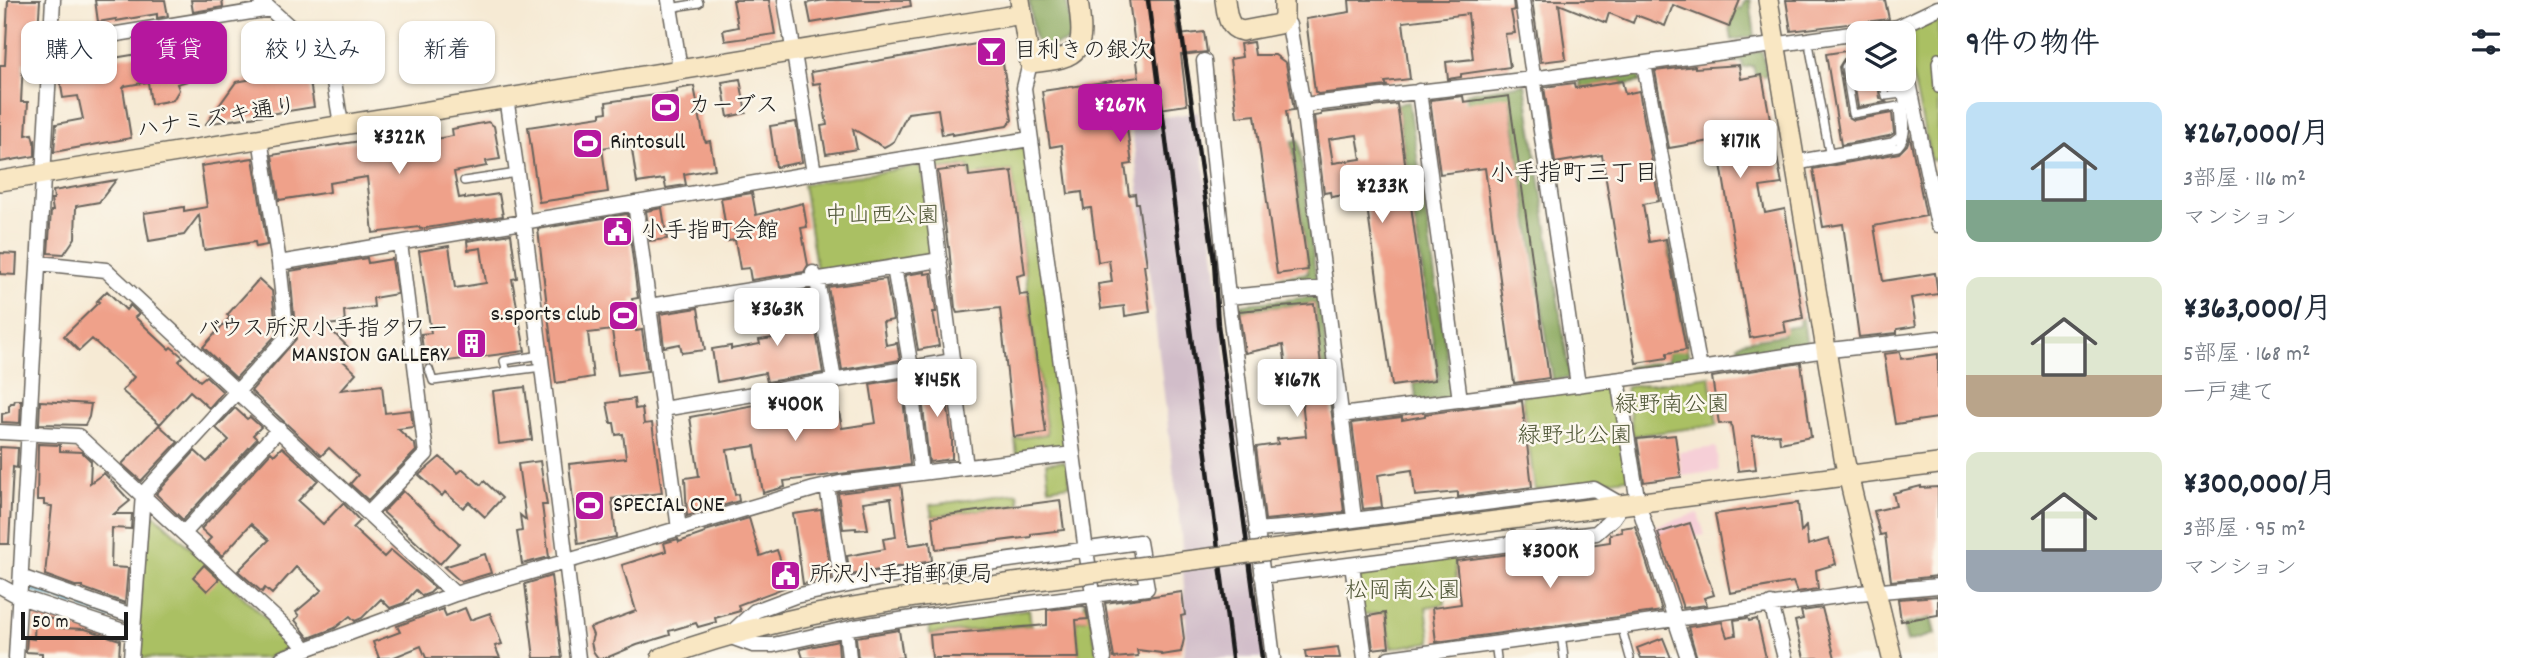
<!DOCTYPE html>
<html lang="ja">
<head>
<meta charset="utf-8">
<style>
	:root { --surface:#fff; --page:#f6f6f7; --text:#1f2937; --muted:#747a83; --accent:#b5179e }
	body { margin:0; font-family:Dekko,"Klee One",sans-serif; background:var(--page); color:var(--text); height:100vh; display:flex; flex-direction:column; font-size:26px; white-space:nowrap }
	* { box-sizing:border-box; margin:0 }
	p { font-size:23px; color:var(--muted) }
	.icon { flex:none; width:38px; height:38px; fill:none; stroke:currentColor; stroke-width:2; stroke-linecap:round; stroke-linejoin:round }
	.map { position:relative; flex:1; overflow:hidden }
	.sheet { display:flex; flex-direction:column; background:var(--surface); width:595px }
	.sheet>* { flex:none }
	.top-card { position:absolute; left:21px; top:21px; width:665px; height:63px; display:flex; gap:14px }
	.buttons { position:absolute; left:1846px; top:21px; display:grid; gap:14px }
	.buttons a { display:grid; place-items:center; width:70px; height:70px; border-radius:14px; background:var(--surface); box-shadow:0 2px 5px #0004; font-size:35px }
	.scale { position:absolute; left:21px; bottom:18px; width:107px; box-sizing:border-box; padding-left:7px; border:4px solid #1c1c1c; border-top:0; font-size:19px; line-height:24px; white-space:nowrap; color:#1c1c1c; -webkit-text-stroke:5px #fbf7ec; paint-order:stroke }
	.price { position:absolute; translate:-50% -60px; padding:0 16px; border-radius:7px; background:#fff; color:#222; font-size:23px; line-height:46px; filter:drop-shadow(0 2px 4px #0008) }
	.price::after { content:''; position:absolute; left:50%; top:42px; width:21px; height:16px; margin-left:-10px; background:inherit; clip-path:polygon(0 0,100% 0,50% 100%) }
	.price.on { background:var(--accent); color:#fff }
	ul { padding:0; list-style:none }
	li { display:flex; align-items:center; gap:21px; height:175px; padding:0 28px }
	li span { display:grid; place-items:center; flex:none; width:196px; height:140px; border-radius:14px; color:#555 }
	li>.icon { margin-inline-start:auto }
	span .icon { width:84px; height:84px; fill:#fffc; stroke-width:1 }
	li b { font-size:30px }
	h2 { display:flex; justify-content:space-between; align-items:center; height:84px; padding:0 28px; font-size:30px }
	.tag { padding:0 24px; border-radius:14px; background:var(--surface); box-shadow:0 2px 5px #0004; font-size:24px; line-height:63px }
	.tag.on { background:var(--accent); color:#fff }
	main { display:flex; flex:1; min-height:0 }
	.map>svg:first-child { display:block }
</style>
</head>
<body>
<main>
<div class="map">
<svg width="1938" height="658" viewBox="0 0 1938 658">
	<rect width="100%" height="100%" fill="#fbf7ec"/>
	<filter id="ink" filterUnits="userSpaceOnUse"><feTurbulence type="fractalNoise" baseFrequency=".0143" numOctaves="2"/><feDisplacementMap in="SourceGraphic" scale="14" xChannelSelector="R" yChannelSelector="G"/><feConvolveMatrix kernelMatrix="1 2 1 2 8 2 1 2 1" color-interpolation-filters="sRGB"/></filter>
	<filter id="wash" filterUnits="userSpaceOnUse"><feTurbulence type="fractalNoise" baseFrequency=".00686" numOctaves="4" result="noise"/><feDisplacementMap in="SourceGraphic" scale="28" xChannelSelector="R" yChannelSelector="G"/><feGaussianBlur stdDeviation="1.57" result="paint"/><feColorMatrix in="noise" values="0 0 0 0 0 0 0 0 0 0 0 0 0 0 0 0 0 1.4 0 .05"/><feComposite in="paint" operator="in"/></filter>
	<g filter="url(#wash)">
		<rect width="100%" height="100%" fill="#f6ead4"/>
		<path fill="#f6cfd7" d="M1716 447 1719 471 1682 476 1679 452Z
			M1698 513 1705 535 1658 543 1653 527Z"/>
		<path fill="#d1bdc9" d="M1198 112 1227 363 1241 437 1270 658H1184L1186 623 1181 534 1131 122Z"/>
		<path fill="#aac064" stroke="#636e40" stroke-width="2" d="M1938 12V159L1931 161 1902 29Z
			M1022 147 1028 153 1065 444 1061 449 1017 455 1015 439 1047 434 1012 171 980 174 971 185 969 166 934 170 933 167 938 162Z
			M918 166 922 170 933 248 927 256 817 272 803 184Z
			M1710 376 1717 425 1633 436 1626 387Z
			M1616 383 1628 478 1535 490 1522 395Z
			M1063 461 1068 466 1070 485 1049 488 1046 463Z
			M1018 493 1020 505 932 516 930 505Z
			M155 515 292 642 291 648 266 658H136L145 520Z
			M1455 557 1457 591 1444 593 1445 604 1426 607 1431 642 1391 648 1386 612 1363 615 1358 570Z
			M1084 602 1088 605 1098 658H1079L1076 621 1087 619Z
			M1029 609 1031 625 930 634 928 623Z"/>
		<path fill="#87a65a" stroke="#52613b" stroke-width="2" d="M1029 0H1066L1072 33 1067 42 1046 47 1035 40Z
			M1745 0H1750L1755 36 1732 40 1728 14 1732 7 1741 9Z
			M1762 51 1767 76 1756 78 1753 66 1743 68 1742 61 1706 67 1704 62Z
			M1637 67 1640 82 1623 85 1622 81 1581 88 1579 78Z
			M1525 84 1570 378 1553 380 1510 99 1467 105 1465 93Z
			M1409 102 1453 397 1417 403 1414 384 1439 380 1397 104Z
			M1299 140 1316 280 1279 284V277L1308 273 1292 141Z
			M1667 243H1669L1689 359 1684 364 1629 374 1628 367 1668 361 1667 353 1684 342Z
			M1320 296 1331 396 1325 397 1315 303 1237 311 1236 305Z
			M1803 318 1807 348 1740 356 1738 345 1744 341 1783 335 1782 328 1799 326V320Z
			M1931 618 1935 634 1907 642 1903 625Z"/>
		<g fill="none" stroke-linecap="round" stroke-linejoin="round">
			<path stroke="#58b2d5" stroke-width="4.5" d="M25 587 74 604
				M83 607 127 622"/>
		</g>
		<g id="blocks">
			<path fill="#efa18a" fill-rule="evenodd" d="M8 0H40L36 62H23L21 102H28L26 135 32 134 34 142 35 141V156L0 162V65H5Z
				M95 0H165L168 16 157 18V14L116 21V19L98 22Z
				M191 0H222L223 7 193 12Z
				M733 0H769L775 34 725 41 723 30 738 27Z
				M825 0H910L911 6 811 23 807 3Z
				M1129 0H1174L1179 35 1204 32 1207 52 1181 55 1187 105 1125 114 1132 164 1125 165 1129 195 1135 194 1136 203H1138L1147 265H1144L1150 312 1125 316 1124 306 1101 309 1098 284 1112 282 1109 260 1098 262 1091 208 1084 209 1082 192 1068 194 1062 145 1050 147 1042 91 1139 77Z
				M1349 0H1513L1514 10 1511 11 1515 33 1505 34 1510 67 1461 74V77L1448 79 1446 62 1473 59 1468 14 1403 22 1410 79 1385 82 1387 86 1318 94 1315 92 1306 19 1350 12Z
				M1532 0H1740L1729 27 1673 5 1665 26 1636 15 1633 23 1609 13 1606 23 1559 4 1566 59 1541 62Z
				M1786 0H1885L1889 19 1791 31Z
				M175 34 209 49 200 62 184 51 189 73 185 74 187 81 177 84 179 90 173 100 151 104 148 82 125 86 123 88 131 138 54 152 56 124 83 119 78 96 63 98 59 74V64H61L60 54 82 50 84 63 144 53 143 46 149 42 167 39 163 36Z
				M988 42 997 45 1001 51 1012 120 1007 126 952 135V133L942 135 938 109 908 113 894 141 888 145 884 147 853 129 857 149 826 154 821 126 827 125 820 83 813 84 811 72Z
				M1253 42 1255 55H1275L1286 63 1294 110 1286 111 1308 270 1277 274 1255 115 1237 117 1230 59 1242 57 1240 44Z
				M1858 49V56L1844 59 1839 67 1847 116 1854 120 1892 113 1894 133 1889 136 1841 145 1826 54Z
				M1739 65 1741 79 1762 75 1782 184 1760 187 1765 213 1785 209 1803 318 1784 322 1786 332 1750 338 1717 140 1669 148 1655 71 1695 66V68Z
				M1858 68V79H1877L1880 98 1886 102 1858 107 1852 69Z
				M308 69 314 107 206 124 236 82Z
				M740 79 746 113 728 117 722 82Z
				M1622 81 1625 94 1639 91 1659 201 1643 204 1649 242 1666 239 1686 350 1667 353V358L1636 363 1602 155 1555 163 1544 87 1574 83 1575 88Z
				M694 86 704 139 706 142 710 141 715 169 684 174 686 185 666 188 664 179 637 183 631 143 602 148 608 192 539 202 528 127 601 116V113L607 112 606 102 677 92V89Z
				M1463 96 1464 102 1509 96 1549 378 1514 383 1485 168 1440 174 1430 100Z
				M1397 104 1435 380 1392 386 1365 192 1331 197 1330 192 1324 193 1314 116 1321 115V113ZM1357 135 1361 159 1333 163 1329 139Z
				M488 122 494 126 500 159 486 161 487 166 454 172 459 198 465 197V199L499 194 503 216 420 229 419 227 373 233 367 177 329 183 330 192 279 200 272 155 423 131 424 141 453 136 452 129Z
				M796 122 802 162 776 167 770 126Z
				M1910 137 1926 216 1874 226 1883 281 1935 273 1938 294 1911 298 1916 326 1897 329V333L1859 337 1843 224 1823 227 1813 169 1899 153 1907 145Z
				M253 158 267 245 256 247 255 242 204 250 199 215 184 235 149 241 144 213 184 207V211L207 207 201 166Z
				M968 167 969 176 1012 171 1025 274 1017 276 1020 295 1028 294 1046 433 1014 437 1000 308 957 313 955 308 949 247H948L938 171Z
				M116 180 99 202 76 206 75 238 64 254 48 253 51 211H53L51 199H54L53 191Z
				M752 193 756 215 803 203 807 227 801 228 808 265 804 272 751 280 749 268 740 269 735 240 728 241 721 198Z
				M662 208 667 239 650 241 646 211Z
				M627 214 638 298 632 299 636 331 642 330 648 371 618 375 612 330 588 333 593 377 556 383 538 229Z
				M511 234 517 278 512 279 525 351 425 364 421 334 431 333 419 251 449 246 455 288 486 283 481 248 468 250 467 241Z
				M0 253 17 254 16 275 0 274Z
				M367 258 368 263 392 259 397 294 373 298 374 307 344 311 345 323 326 325 350 349 341 359 356 373 341 390 382 385 385 413 411 410 413 427 398 429 415 445 416 451 368 500 350 484 358 475 329 448 321 456 251 391 296 339 290 271Z
				M925 272V274L931 273 936 312H933L939 346 918 350 905 275Z
				M259 279 272 291 277 334 236 378 203 347 230 317 227 315Z
				M886 279 893 320 883 322 886 345 897 343 900 360 842 370 828 287Z
				M809 290 823 373 767 382 765 373 717 382 712 349 731 346V349L760 344 759 340 787 336 780 295Z
				M107 291 126 310 130 305 139 314 135 317 169 349 171 347 183 357 179 361 200 381 206 376 223 392 209 408 190 391 160 424 122 391 134 377 92 339 79 351 64 336 99 302 97 301Z
				M1314 304 1325 400 1330 399 1344 512 1265 520 1256 447 1278 444 1277 439 1306 436 1302 400 1291 402 1283 345 1245 353 1239 311Z
				M698 308 705 350 682 353 680 344 664 347 660 314Z
				M1900 352 1901 359 1938 354V418L1895 424 1884 354Z
				M1801 363 1811 437 1780 443 1779 434 1752 436 1756 469 1738 471 1731 423 1719 424 1712 377Z
				M944 377 952 440V459L929 462 920 380Z
				M901 379 910 465 784 481 785 487 763 493 755 446 727 450 735 495 738 494 739 501 687 516 685 478 699 476 690 417 835 390 842 428 876 423 870 384Z
				M525 387 532 440 499 444 493 391Z
				M634 399 635 409 642 408 644 424 652 423 662 493 612 499 616 537 578 544 569 464 626 458 623 434 616 435 614 423H611L607 403Z
				M15 400H21L20 423 2 422V414L9 412V406L11 403H14Z
				M40 401 91 404 89 417 85 425 39 424Z
				M1522 401 1532 487 1458 497V492L1415 496 1412 470 1378 475 1382 507 1363 509 1352 423 1402 417V420L1425 416V414Z
				M235 408 247 419 250 417 261 427 253 435 257 439 183 520 156 494 195 451 207 462 229 440 216 428Z
				M159 425 178 442 141 481 122 464Z
				M1675 435 1681 477 1644 482 1637 439Z
				M38 444 60 445V451L82 452 91 461 90 483 104 473 130 501 114 514H132L131 529 112 528 111 567 128 568 125 603 83 588V586H75L45 575 52 506 44 505V500H37Z
				M0 447 18 448 17 468 13 467 9 544H0Z
				M282 447 318 480 298 501 323 524 343 503 360 521 353 528 384 557 391 550 435 588 430 593 422 596 416 590 404 603 390 608 381 599 362 618 355 621 350 616 335 628 309 638 295 620 299 616 296 612 322 590 296 567 272 594 265 588 262 592 238 571 269 540 251 524 222 556 207 542 211 538 201 529 271 452 274 455Z
				M440 457 458 473 463 469 481 485 484 481 502 498 485 517 469 502 463 508 445 492 442 496 419 475Z
				M540 461 547 505H542L549 557 522 564 517 532 522 531 520 515 526 520 518 464Z
				M901 485 909 545 930 542 932 561 850 575 847 556 885 549 883 539 896 537 891 498 863 502 868 529 856 530V528L843 529 838 493Z
				M1921 486V488L1938 487V576L1891 581 1885 534 1880 535 1874 511 1896 506 1893 493Z
				M403 491 459 543 440 564 383 512Z
				M1060 500 1064 530 1031 534V537L936 549 932 517Z
				M1798 503 1801 532 1806 526 1808 545 1829 539 1836 564 1816 570 1818 589 1797 592 1793 582 1730 593 1715 514Z
				M821 510 831 579 803 584 793 514Z
				M749 518 760 556 777 550 789 586 738 605 740 611 715 618 716 622 698 627 696 623 669 631 670 635 637 645 606 658H598L593 651 591 642 593 635 590 628 636 611 622 565 666 551 664 543 678 539 679 542 705 533V531Z
				M1690 523 1714 595 1704 598 1707 605 1683 608 1658 533Z
				M1635 526 1662 611 1436 642 1432 608 1461 604 1456 561 1516 553 1518 561 1558 555 1557 550 1610 542V534L1622 532 1621 528Z
				M485 554 491 573 461 582 444 567Z
				M204 565 219 579 207 591 193 577Z
				M551 576 562 658H534L525 584Z
				M1182 592 1185 615 1181 616 1184 639 1181 652 1161 655V653L1137 650 1138 656 1114 658 1105 603Z
				M1938 596V615L1901 621 1898 599Z
				M1083 606 1086 607 1088 619 1076 620 1079 658H932L930 635 1047 625V610Z
				M465 608 470 620 490 613 502 644 495 646 500 658H426L421 646 392 658H379L373 642 400 632 397 626 443 609 446 616Z
				M1822 608 1835 658H1804L1795 621 1803 619 1801 611Z
				M1385 613 1389 647 1373 649 1369 616Z
				M35 615 61 621V628L85 629 120 640 119 658H42V653L26 652 27 638 34 639Z
				M1748 618 1749 621 1757 619 1766 658H1697L1688 627 1722 622 1727 637 1736 635 1734 620Z
				M899 630 903 658H858L856 637Z
				M1663 638 1671 658H1641L1637 648Z
				M838 641 839 658H803L800 649Z
				M1338 647 1340 658H1306L1305 651Z"/>
		</g>
	</g>
	<g filter="url(#ink)">
		<use href="#blocks" fill-opacity="0" stroke="#68645c" stroke-width="2"/>
		<g fill="none" stroke-linecap="round" stroke-linejoin="round">
			<defs>
				<path id="lane" d="M670 8 699 3 698 0
					M1810 49 1829 152
					M1938 57 1936 63 1938 89
					M1795 159 1892 142 1900 136 1898 106 1853 114 1845 67 1847 64 1858 62
					M1798 166 1898 147C1911 134 1904 111 1902 94L1886 96 1883 79
					M464 181 517 173
					M429 369 433 381 503 372 506 368 504 361 541 355
					M503 372 542 367
					M1621 625 1630 658
					M1561 634 1564 658
					M1495 642 1497 658"/>
				<path id="street" d="M260 0 331 64 341 124
					M669 0 680 69
					M785 0 814 173 1030 139
					M1522 0 1578 385
					M1284 17 1289 25 1303 105 1354 518
					M1860 33 1898 27 1938 8
					M50 45 270 9
					M1904 58 1938 225
					M1204 61 1228 297 1273 658
					M1030 63 1024 88 1086 551 1104 658
					M1644 64 1700 369
					M1419 91 1460 400
					M506 97 524 222 578 658
					M1303 105 1532 79 1858 33
					M260 138 279 263
					M926 157 966 467
					M635 203 679 529
					M39 263 106 270 455 594
					M894 267 911 368
					M813 273 817 280 834 380
					M1228 297 1325 288
					M649 306 940 260
					M909 369 921 473
					M663 409 953 361
					M1341 415 1700 369 1812 352 1938 338
					M0 432 78 436 298 639 305 649
					M827 486 842 585
					M369 513 426 454 400 243
					M1256 530 1307 526 1594 489 1622 505 1613 518 1596 533 1262 576
					M184 533 279 429
					M1139 542 1147 588 913 618 855 627 773 645H753L728 636 755 611 795 596 887 577Z
					M1352 565 1365 658
					M21 577 133 616
					M0 586 20 597 132 634
					M1771 604 1785 658
					M846 629 849 658
					M16 658 53 0
					M131 658 143 494 287 337 279 263 814 173
					M282 658 455 594 814 489 840 483 1073 454
					M1389 658 1675 619 1638 503 1618 380
					M1688 658 1675 619 1859 593 1938 586"/>
				<path id="secondary" d="M1020 0 1030 63C1083 58 1085 51 1078 0
					M1225 0C1227 13 1227 28 1242 31L1279 24 1284 17V0
					M1768 0 1844 458 1892 658
					M0 181 1022 14
					M1434 529 1938 464
					M661 658C775 615 894 599 1014 583"/>
			</defs>
			<use href="#lane" stroke="#68645c" stroke-width="10"/>
			<use href="#street" stroke="#68645c" stroke-width="17"/>
			<use href="#secondary" stroke="#68645c" stroke-width="22"/>
			<use href="#lane" stroke="#fff" stroke-width="7"/>
			<use href="#street" stroke="#fff" stroke-width="14"/>
			<use href="#secondary" stroke="#f9e7c3" stroke-width="19"/>
			<path stroke="#1c1c1c" stroke-width="4.5" d="M1148 0 1232 658
				M1177 0 1214 261 1218 325 1262 658"/>
			<defs>
				<path id="secondary-bridge" d="M1014 583 1434 529"/>
			</defs>
			<use href="#secondary-bridge" stroke="#68645c" stroke-width="22" stroke-linecap="butt"/>
			<use href="#secondary-bridge" stroke="#f9e7c3" stroke-width="19"/>
		</g>
	</g>
	<defs>
		<symbol id="bar-square" viewBox="-11 -11 22 22"><rect x="-9" y="-9" width="18" height="18" rx="4" fill="#b5179e" stroke="#fbf7ec"/><path d="M-6-5H6L.8 .8V4.5H3.5V6h-7V4.5H-.8V.8Z" fill="#fff"/></symbol>
		<symbol id="stadium-square" viewBox="-11 -11 22 22"><rect x="-9" y="-9" width="18" height="18" rx="4" fill="#b5179e" stroke="#fbf7ec"/><path d="M0-5a6.5 5 0 1 0 0 10a6.5 5 0 1 0 0-10ZM-3.5-1.8h7v3.6h-7Z" fill="#fff"/></symbol>
		<symbol id="civic-square" viewBox="-11 -11 22 22"><rect x="-9" y="-9" width="18" height="18" rx="4" fill="#b5179e" stroke="#fbf7ec"/><path d="M-.6-6.5H3V-4.5H.6V-3L4-1V1h2V6H-6V1h2V-1L-.6-3ZM-1.2 2.5V6h2.4V2.5Z" fill="#fff"/></symbol>
		<symbol id="building-square" viewBox="-11 -11 22 22"><rect x="-9" y="-9" width="18" height="18" rx="4" fill="#b5179e" stroke="#fbf7ec"/><path d="M-4-6H4V6H1V3H-1V6H-4ZM-2.5-4.3h1.7v1.8h-1.7ZM.8-4.3h1.7v1.8H.8ZM-2.5-1h1.7V.8h-1.7ZM.8-1h1.7V.8H.8Z" fill="#fff"/></symbol>
	</defs>
	<g fill-rule="evenodd">
		<use href="#bar-square" x="974" y="34" width="35" height="35"/>
		<use href="#stadium-square" x="648" y="90" width="35" height="35"/>
		<use href="#stadium-square" x="570" y="126" width="35" height="35"/>
		<use href="#civic-square" x="600" y="214" width="35" height="35"/>
		<use href="#stadium-square" x="606" y="298" width="35" height="35"/>
		<use href="#building-square" x="454" y="326" width="35" height="35"/>
		<use href="#stadium-square" x="572" y="488" width="35" height="35"/>
		<use href="#civic-square" x="768" y="558" width="35" height="35"/>
	</g>
	<g text-anchor="middle" dominant-baseline="central" stroke-width="5" stroke-linejoin="round" paint-order="stroke">
		<g font-size="23" fill="#1c1c1c" stroke="#fbf7ec" text-anchor="start">
			<text x="1014" y="52">目利きの銀次</text>
			<text x="688" y="107">カーブス</text>
			<text x="610" y="143">Rintosull</text>
			<text x="641" y="232">小手指町会館</text>
			<text x="601" y="315" text-anchor="end">s.sports club</text>
			<text x="449" y="330" text-anchor="end">バウス所沢小手指タワー<tspan x="449" dy="26">MANSION GALLERY</tspan></text>
			<text x="613" y="506">SPECIAL ONE</text>
			<text x="809" y="576">所沢小手指郵便局</text>
		</g>
		<g font-size="23" fill="#1c1c1c" stroke="#fbf7ec">
			<text transform="translate(217 120) rotate(-9)">ハナミズキ通り</text>
		</g>
		<g font-size="23" fill="#4e5535" stroke="#fbf7ec">
			<text x="882" y="217">中山西公園</text>
			<text x="1672" y="406">緑野南公園</text>
			<text x="1575" y="437">緑野北公園</text>
			<text x="1403" y="592">松岡南公園</text>
		</g>
		<g font-size="24" fill="#1c1c1c" stroke="#fbf7ec">
			<text x="1574" y="175">小手指町三丁目</text>
		</g>
	</g>
</svg>
<div class="buttons">
<a><svg class="icon" aria-label="layers" viewBox="0 0 24 24"><path d="M12 4l9 5-9 5-9-5zM3 14l9 5 9-5"/></svg></a>
</div>
<div class="scale">50 m</div>
<b class="price on" style="left:1120px;top:144px">¥267K</b>
<b class="price" style="left:399px;top:176px">¥322K</b>
<b class="price" style="left:1740px;top:180px">¥171K</b>
<b class="price" style="left:1382px;top:225px">¥233K</b>
<b class="price" style="left:777px;top:348px">¥363K</b>
<b class="price" style="left:937px;top:419px">¥145K</b>
<b class="price" style="left:1297px;top:419px">¥167K</b>
<b class="price" style="left:795px;top:443px">¥400K</b>
<b class="price" style="left:1550px;top:590px">¥300K</b>
<div class="top-card">
<a class="tag">購入</a>
<a class="tag on">賃貸</a>
<a class="tag">絞り込み</a>
<a class="tag">新着</a>
</div>
</div>
<section class="sheet">
<h2>9件の物件<svg class="icon" aria-label="filters" viewBox="0 0 24 24"><path d="M4 7h16M4 17h16"/><circle cx="9" cy="7" r="2"/><circle cx="15" cy="17" r="2"/></svg></h2>
<ul>
<li><span style="background:linear-gradient(#bfe0f5 70%,#7fa58c 0)"><svg class="icon" aria-label="home" viewBox="0 0 24 24"><path d="M3 11l9-7 9 7M6 9v11h12V9"/></svg></span><div><b>¥267,000/月</b><p>3部屋 · 116 m²</p><p>マンション</p></div></li>
<li><span style="background:linear-gradient(#dfe7d0 70%,#b9a48a 0)"><svg class="icon" aria-label="home" viewBox="0 0 24 24"><path d="M3 11l9-7 9 7M6 9v11h12V9"/></svg></span><div><b>¥363,000/月</b><p>5部屋 · 168 m²</p><p>一戸建て</p></div></li>
<li><span style="background:linear-gradient(#dfe7d0 70%,#9aa5b1 0)"><svg class="icon" aria-label="home" viewBox="0 0 24 24"><path d="M3 11l9-7 9 7M6 9v11h12V9"/></svg></span><div><b>¥300,000/月</b><p>3部屋 · 95 m²</p><p>マンション</p></div></li>
</ul>
</section>
</main>
</body>
</html>
